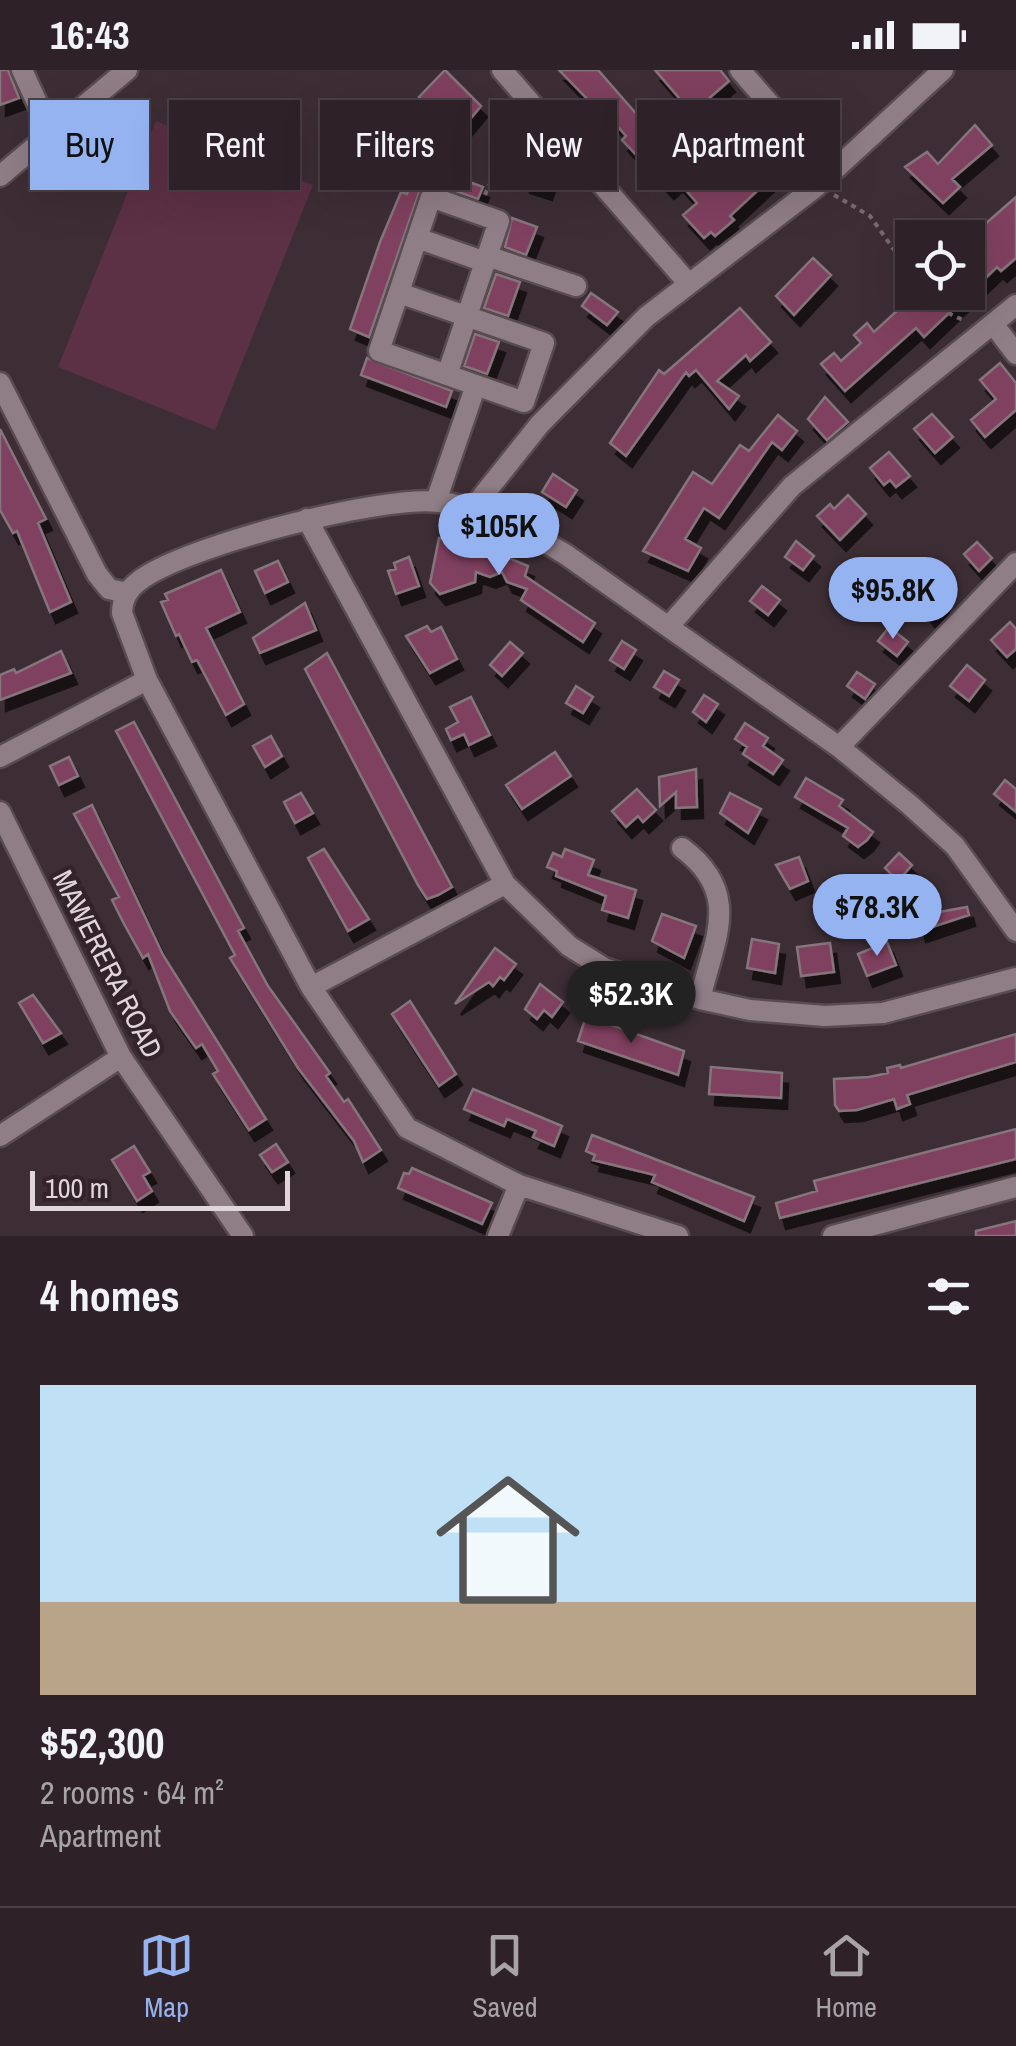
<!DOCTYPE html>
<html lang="en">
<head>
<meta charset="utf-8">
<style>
	:root { --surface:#2e2228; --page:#362a30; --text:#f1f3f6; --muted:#a7a4a8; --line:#493f45; --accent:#95b2f1 }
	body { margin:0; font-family:"Archivo Narrow",sans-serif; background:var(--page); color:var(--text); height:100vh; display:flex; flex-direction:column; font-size:38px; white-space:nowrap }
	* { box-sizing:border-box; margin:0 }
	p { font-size:32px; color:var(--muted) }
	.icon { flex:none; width:55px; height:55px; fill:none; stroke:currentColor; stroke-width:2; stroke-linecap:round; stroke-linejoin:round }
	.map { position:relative; height:1166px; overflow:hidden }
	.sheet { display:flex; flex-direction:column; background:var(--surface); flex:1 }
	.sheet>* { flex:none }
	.guide { position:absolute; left:30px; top:30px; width:958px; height:90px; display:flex; gap:20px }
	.controls { position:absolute; left:895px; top:150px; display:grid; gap:20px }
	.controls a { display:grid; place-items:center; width:90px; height:90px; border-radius:0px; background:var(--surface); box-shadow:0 10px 40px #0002,0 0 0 2px var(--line); font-size:50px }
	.scale { position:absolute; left:30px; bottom:25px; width:260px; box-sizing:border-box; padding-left:10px; border:5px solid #e1d7db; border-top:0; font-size:28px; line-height:35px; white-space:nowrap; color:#e1d7db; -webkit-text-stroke:8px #33242b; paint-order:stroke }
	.price { position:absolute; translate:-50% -85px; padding:0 22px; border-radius:35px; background:var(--accent); color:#111; font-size:32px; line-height:65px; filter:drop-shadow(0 2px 5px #0008) }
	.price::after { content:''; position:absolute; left:50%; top:60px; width:30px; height:22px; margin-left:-15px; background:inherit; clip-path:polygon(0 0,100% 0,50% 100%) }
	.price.active { background:#222; color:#fff }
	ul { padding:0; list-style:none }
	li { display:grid; align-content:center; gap:20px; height:530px; padding:0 40px }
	li span { display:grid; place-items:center; height:310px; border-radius:0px; color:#555 }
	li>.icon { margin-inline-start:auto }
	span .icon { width:180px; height:180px; fill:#fffc; stroke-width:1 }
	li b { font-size:42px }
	h2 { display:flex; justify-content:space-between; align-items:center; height:120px; padding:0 40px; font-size:42px }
	.chip { padding:0 35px; border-radius:0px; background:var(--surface); box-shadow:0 10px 40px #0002,0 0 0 2px var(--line); font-size:35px; line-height:90px }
	.chip.active { background:var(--accent); color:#111 }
	.status { display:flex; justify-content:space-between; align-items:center; height:70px; padding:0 50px; background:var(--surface); direction:ltr }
	.status svg { height:28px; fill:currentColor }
	.menu { display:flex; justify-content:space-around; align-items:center; height:140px; border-top:2px solid var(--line); background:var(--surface); font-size:28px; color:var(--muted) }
	.menu a { display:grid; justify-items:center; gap:5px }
	.menu .active { color:var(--accent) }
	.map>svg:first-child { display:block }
</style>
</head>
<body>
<div class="status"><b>16:43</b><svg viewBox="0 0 49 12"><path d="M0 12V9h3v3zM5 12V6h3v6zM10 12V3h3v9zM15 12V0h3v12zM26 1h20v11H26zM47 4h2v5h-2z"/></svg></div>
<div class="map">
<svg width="1016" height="1166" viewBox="0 0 1016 1166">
	<defs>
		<filter id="shadow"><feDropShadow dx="6" dy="11" stdDeviation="0" flood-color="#0009"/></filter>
	</defs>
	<rect width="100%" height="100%" fill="#3d2e35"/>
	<path fill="#5c3045" d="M156 51 313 115 215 360 58 297Z"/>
	<path fill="#80405f" stroke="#85747b" stroke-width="2.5" filter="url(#shadow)" d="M0 0H8L19 28 0 35Z
		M445 0 481 36 456 66 419 27Z
		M559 0H598L674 87 691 77 693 80 730 45 748 63 717 93 736 113 755 92 760 97 772 83 785 95 730 146 734 150 715 166 711 162 704 168 683 145 697 133 677 110 668 118 622 70 626 66 602 39 599 41Z
		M655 0H720L729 11 692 43Z
		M975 55 992 75 952 109 960 117 943 133 905 97 927 82 938 94Z
		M329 63 362 74 358 87 324 75Z
		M545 80 558 85 546 119 524 112 531 91 540 94Z
		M418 93 483 117 478 129 436 114 421 117 369 267 350 259 380 172 401 122 407 124Z
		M1016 127V188L1001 201 997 197 924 267 916 258 845 321 821 294 834 283 841 291 861 273 854 265 867 253 874 262 899 239 895 235 909 222H968V169Z
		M512 148 537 157 526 185 505 177Z
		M813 188 831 205 794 245 776 226Z
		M496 204 520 212 508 246 484 238Z
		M591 223 618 242 607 255 582 236Z
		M740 238 771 272 750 291 746 285 717 311 739 326 729 339 696 300 689 306 686 302 626 386 610 373 659 300 664 304Z
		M475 264 499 272 487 304 464 296Z
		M367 288 452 321 446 337 361 305Z
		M1000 293 1016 313V340L985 367 971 350 996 329 980 310Z
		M825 327 848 352 827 370 808 349Z
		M932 344 953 367 935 383 914 359Z
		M778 345 797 361 782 380 772 372 719 448 704 438 685 469 701 478 688 501 643 481 693 402 712 414 740 375 749 381Z
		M0 359 46 449 38 453 71 532 50 542 17 461 13 463 0 440Z
		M889 382 910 406 896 417 890 410 884 415 870 398Z
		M553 404 577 420 566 437 542 422Z
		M848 425 866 444 840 470 817 446 830 434 834 439Z
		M463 456 486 460 484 478 528 496 525 506 595 553 583 572 521 530 527 519 507 512 502 502 490 507 476 502 475 512 440 524 430 513 439 468 459 472Z
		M796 471 814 486 803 500 785 487Z
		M977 472 992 488 979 501 964 484Z
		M409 487 419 516 396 524 388 501 396 499 394 493Z
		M278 491 288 512 265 523 255 501Z
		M221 500 240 542 206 558 244 634 226 645 197 590 192 592 179 564 176 566 161 532 168 530 165 524Z
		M762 516 780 530 768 545 750 531Z
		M929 516 944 534 929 546 914 528Z
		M305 533 316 560 260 583 253 568Z
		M1010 552 1016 559V579L1007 587 991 570Z
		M427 556 431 562 441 557 457 589 430 603 406 566Z
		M889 557 908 572 897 586 878 571Z
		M622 571 636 580 624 599 610 590Z
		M510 572 523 583 502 606 490 595Z
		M61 581 71 603 0 630V605L14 599 16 603Z
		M327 583 452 817 438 825 427 829 418 815 305 599Z
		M967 595 985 610 969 631 950 616Z
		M664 601 679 610 669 626 654 617Z
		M857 602 875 614 865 629 847 616Z
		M576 616 593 627 583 643 566 633Z
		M704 625 718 634 706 652 693 642Z
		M471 627 490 665 469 675 464 664 451 670 446 659 458 652 450 637Z
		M134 652 244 858 238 861 268 916 330 1003 326 1006 344 1032 348 1029 381 1080 363 1092 354 1071 298 998 230 888 235 885 116 661Z
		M745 653 768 668 763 676 783 690 773 704 743 684 747 677 735 669Z
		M271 666 282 686 265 697 253 676Z
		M555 682 571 706 522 739 506 715Z
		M69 687 78 706 59 715 50 696Z
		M696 699 697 737 676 738V722L660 736 659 707Z
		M806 708 843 730 839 736 873 762 867 770 858 777 843 766 848 758 795 727Z
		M1005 710 1016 719V742L994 724Z
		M637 719 656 740 643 752 638 746 626 757 612 741Z
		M301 723 313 743 295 753 284 732Z
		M730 723 761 739 748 763 720 743Z
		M92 735 163 885 266 1049 249 1060 213 1004 218 1001 202 974 196 978 170 941 148 884 143 888 123 852 112 830 119 827 74 744Z
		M324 779 369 849 348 861 308 788Z
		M565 779 594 790 588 805 636 820 628 848 602 840 606 826 556 806 557 801 547 797 553 783 562 787Z
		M899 783 912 795 898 811 885 798Z
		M799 787 808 811 790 819 776 795Z
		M967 837 969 845 920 861 917 846Z
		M662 844 696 856 684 888 652 871Z
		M752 869 779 874 775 903 747 898Z
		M887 872 896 895 867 906 858 884Z
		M830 873 834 902 801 906 797 877Z
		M495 878 516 894 504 910 500 907 493 916 489 912 455 934Z
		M540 914 563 932 552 947 544 940 537 949 525 939Z
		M33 925 61 963 43 973 19 933Z
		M410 931 456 1004 439 1016 392 944Z
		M586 946 684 981 678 1005 578 971Z
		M1016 964V992L907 1025 910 1034 897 1039 894 1029 857 1040 839 1041 835 1035 834 1009 869 1007 888 1003 887 998 900 995 901 998Z
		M711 997 782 1003 781 1028 709 1024Z
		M473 1019 562 1056 554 1076 533 1067 536 1061 507 1049 504 1056 464 1039Z
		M1016 1059V1089L780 1148 776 1133 817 1121 814 1111Z
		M592 1065 754 1127 744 1151 652 1112 655 1105 593 1090 595 1085 586 1081Z
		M276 1074 288 1092 272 1102 260 1085Z
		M134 1076 150 1102 143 1106 152 1121 137 1131 112 1090Z
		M412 1098 492 1133 482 1154 398 1118 404 1103 409 1104Z
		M1016 1151V1166H976V1161Z"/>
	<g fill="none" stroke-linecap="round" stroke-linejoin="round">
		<defs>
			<path id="minor" d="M22 0 51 63
				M502 0 688 213
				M740 0 829 102
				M0 106 127 0
				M417 168 485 192
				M487 186 576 216
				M399 223 544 273 524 332 379 281 431 127 499 151C482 202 464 254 447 305
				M994 255 1016 284
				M0 313 97 504 109 519 127 523
				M436 431 476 315
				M473 438 540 354 646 247 817 116 943 0
				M307 449 505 814 569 876 604 898 700 929 750 940 825 946 883 943 1016 908
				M669 556 792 416 1016 235
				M839 677 1016 493
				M0 687 147 610
				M0 742 121 987 243 1166
				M682 778C742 823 715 867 700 929
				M311 917 505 814
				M0 1066 121 987
				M498 1166 519 1115
				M678 1166 519 1115 407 1058 311 917 147 610 122 543C122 530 128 519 139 511 184 476 382 425 439 432 486 437 526 461 565 484L839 677 910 735 955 776 1016 861
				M833 1166 1016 1117"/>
		</defs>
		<use href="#minor" stroke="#594c51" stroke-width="25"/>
		<path stroke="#776a70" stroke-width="4" stroke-dasharray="5 5" stroke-linecap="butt" d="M485 125 519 47
			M834 125 870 146 912 205
			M927 222 944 241 965 251"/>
		<use href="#minor" stroke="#907e86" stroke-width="20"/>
	</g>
	<g text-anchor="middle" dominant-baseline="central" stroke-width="9" stroke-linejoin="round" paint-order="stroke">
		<g font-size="28" fill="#e1d7db" stroke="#33242b">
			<text transform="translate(108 894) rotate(63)">MAWERERA ROAD</text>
		</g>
	</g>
</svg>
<div class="controls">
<a><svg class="icon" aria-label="locate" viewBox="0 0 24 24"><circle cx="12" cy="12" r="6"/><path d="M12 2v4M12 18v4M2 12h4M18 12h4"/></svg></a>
</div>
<div class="scale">100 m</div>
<b class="price" style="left:499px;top:508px">$105K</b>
<b class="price" style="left:893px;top:572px">$95.8K</b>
<b class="price" style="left:877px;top:889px">$78.3K</b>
<b class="price active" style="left:631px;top:976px">$52.3K</b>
<div class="guide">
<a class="chip active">Buy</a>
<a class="chip">Rent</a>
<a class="chip">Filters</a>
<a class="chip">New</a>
<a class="chip">Apartment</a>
</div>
</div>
<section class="sheet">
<h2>4 homes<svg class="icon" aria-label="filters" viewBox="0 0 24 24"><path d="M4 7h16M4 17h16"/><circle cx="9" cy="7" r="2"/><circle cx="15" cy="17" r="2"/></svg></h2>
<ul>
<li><span style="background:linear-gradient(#bfe0f5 70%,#b9a48a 0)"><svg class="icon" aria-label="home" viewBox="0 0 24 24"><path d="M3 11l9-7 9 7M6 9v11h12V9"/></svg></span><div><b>$52,300</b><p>2 rooms · 64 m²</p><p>Apartment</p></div></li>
</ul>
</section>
<nav class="menu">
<a class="active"><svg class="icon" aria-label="map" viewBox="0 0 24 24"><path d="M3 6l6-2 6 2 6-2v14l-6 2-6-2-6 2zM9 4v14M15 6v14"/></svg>Map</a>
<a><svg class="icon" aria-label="saved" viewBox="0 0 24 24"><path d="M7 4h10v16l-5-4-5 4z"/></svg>Saved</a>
<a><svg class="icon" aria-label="home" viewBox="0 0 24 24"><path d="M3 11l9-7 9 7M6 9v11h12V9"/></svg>Home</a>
</nav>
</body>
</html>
